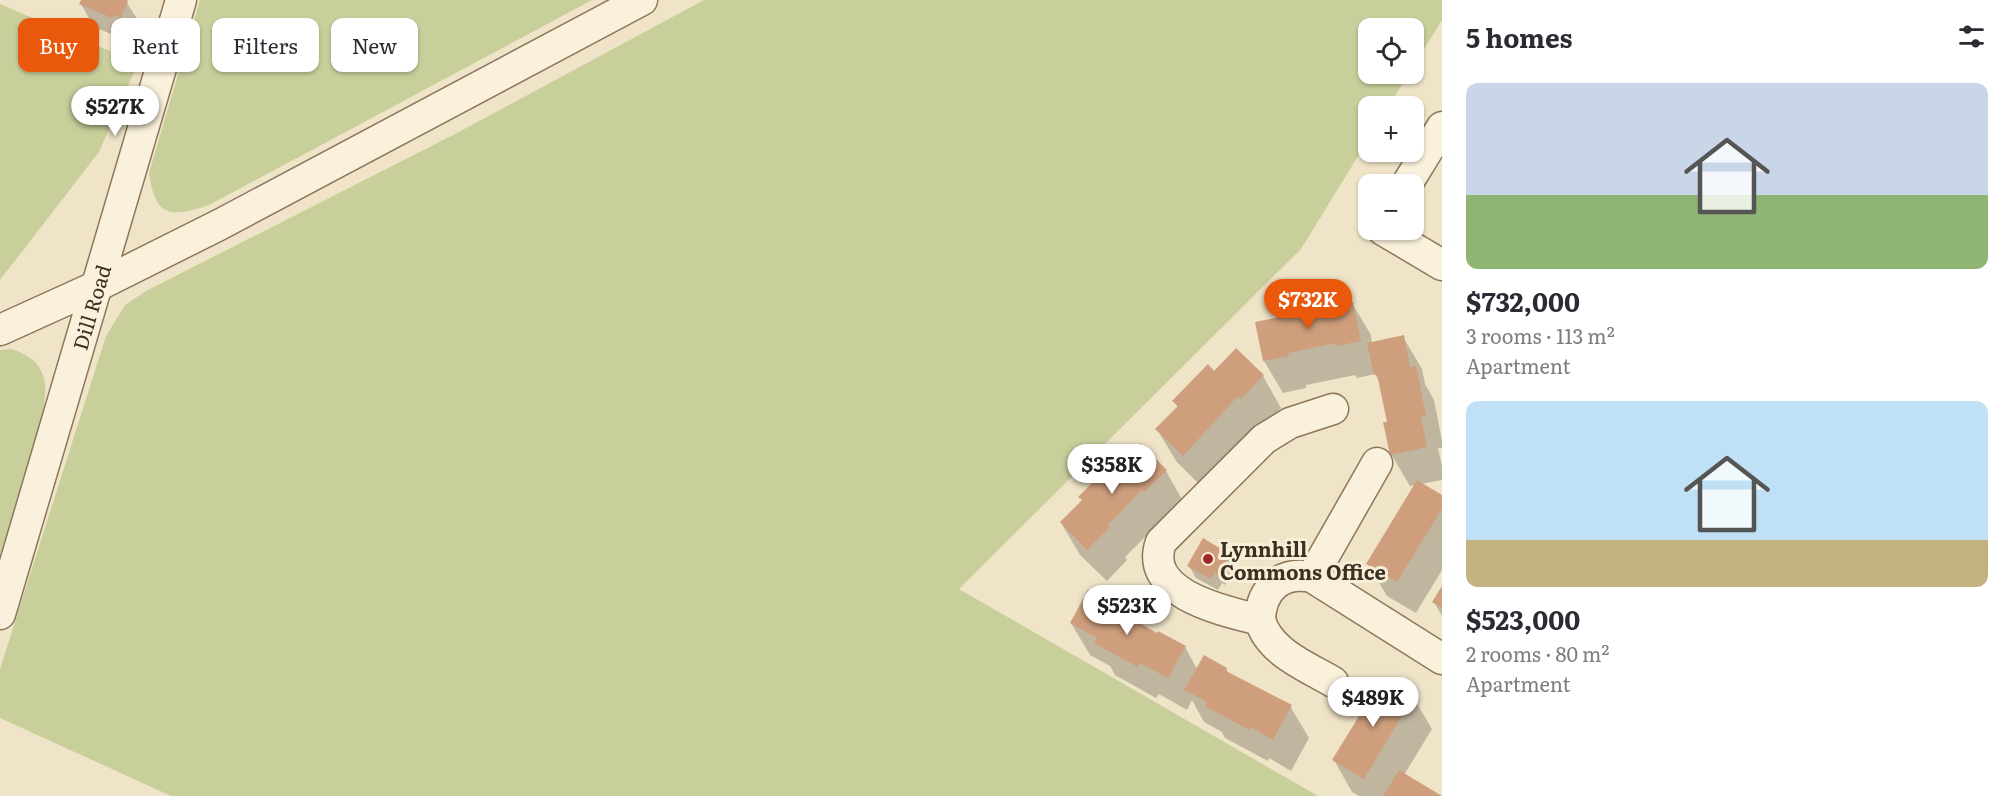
<!DOCTYPE html>
<html lang="en">
<head>
<meta charset="utf-8">
<style>
	:root { --surface:#fff; --page:#f7f7f7; --text:#2b2b33; --muted:#7c7c81; --accent:#ea580c }
	body { margin:0; font-family:Literata,serif; background:var(--page); color:var(--text); height:100vh; display:flex; flex-direction:column; font-size:22px; white-space:nowrap }
	* { box-sizing:border-box; margin:0 }
	p { font-size:20px; color:var(--muted) }
	.icon { flex:none; width:33px; height:33px; fill:none; stroke:currentColor; stroke-width:2; stroke-linecap:round; stroke-linejoin:round }
	.map { position:relative; flex:1; overflow:hidden }
	.side { display:flex; flex-direction:column; background:var(--surface); width:570px }
	.side>* { flex:none }
	.guide { position:absolute; left:18px; top:18px; width:570px; height:54px; display:flex; gap:12px }
	.buttons { position:absolute; left:1358px; top:18px; display:grid; gap:12px }
	.buttons a { display:grid; place-items:center; width:66px; height:66px; border-radius:12px; background:var(--surface); box-shadow:0 2px 4px #0004; font-size:30px }
	.price { position:absolute; translate:-50% -51px; padding:0 14px; border-radius:21px; background:#fff; color:#222; font-size:20px; line-height:39px; filter:drop-shadow(0 2px 3px #0008) }
	.price::after { content:''; position:absolute; left:50%; top:36px; width:18px; height:14px; margin-left:-9px; background:inherit; clip-path:polygon(0 0,100% 0,50% 100%) }
	.price.current { background:var(--accent); color:#fff }
	ul { padding:0; list-style:none }
	li { display:grid; align-content:center; gap:12px; height:318px; padding:0 24px }
	li span { display:grid; place-items:center; height:186px; border-radius:12px; color:#555 }
	li>.icon { margin-inline-start:auto }
	span .icon { width:108px; height:108px; fill:#fffc; stroke-width:1 }
	li b { font-size:26px }
	h2 { display:flex; justify-content:space-between; align-items:center; height:72px; padding:0 24px; font-size:26px }
	.chip { padding:0 21px; border-radius:12px; background:var(--surface); box-shadow:0 2px 4px #0004; font-size:21px; line-height:54px }
	.chip.current { background:var(--accent); color:#fff }
	main { display:flex; flex:1; min-height:0 }
	.map>svg:first-child { display:block }
</style>
</head>
<body>
<main>
<div class="map">
<svg width="1442" height="796" viewBox="0 0 1442 796">
	<rect width="100%" height="100%" fill="#f0e4c8"/>
	<path fill="#c9cf9b" d="M200 0H592L209 205C170 218 155 217 149 173Z
		M704 0H1442V20L1413 67V28H1368V74H1409L1388 106H1368V140L1301 249 959 589 1318 796H171L0 718V669L106 336 125 305 146 291 455 134Z
		M0 4 138 63 99 152 0 280Z
		M11 349C27 354 39 361 44 378 53 409 11 521 0 556V350Z"/>
	<path fill="#0003" d="M82 0H125L141 25 134 40 127 37 126 40 94 27 81 4Z
		M1352 303 1371 335 1372 343 1403 337 1422 369 1425 384 1434 400 1442 441V448H1438L1442 466V480L1421 484 1442 497V570L1416 613 1387 596 1368 564 1416 485 1410 486 1391 454 1389 423 1381 385 1375 374 1357 378 1355 375 1306 385V388L1283 393 1264 361 1257 324Z
		M1236 351 1263 376 1281 408 1202 487 1176 461 1157 429 1178 408 1174 401 1214 373Z
		M1166 471 1184 503 1161 521 1125 557 1127 560 1107 581 1080 555 1061 523 1083 501 1080 497Z
		M1225 553 1232 565 1230 568 1233 573 1225 585 1222 583 1218 590 1196 578 1189 566Z
		M1442 588V616L1434 602Z
		M1116 607 1119 613 1158 635 1185 647 1197 669H1226L1230 675 1290 706 1309 738 1291 771 1269 758 1268 761 1225 738 1222 732 1204 722 1192 700 1187 710 1159 694 1156 698 1115 675 1110 666 1090 655 1071 623Z
		M1413 697 1432 729 1404 775 1439 796H1359L1352 792 1334 760Z"/>
	<path fill="#cf9f7d" d="M81 0H127L128 1 121 18 114 15 112 18 79 4Z
		M1353 302 1361 341 1337 346 1336 343 1288 353 1289 356 1263 361 1255 322 1279 317 1278 314 1328 303 1329 307Z
		M1404 335 1410 367 1416 366 1426 416H1421L1427 447 1390 455 1383 422H1387L1377 374 1374 375 1367 343Z
		M1236 348 1264 375 1241 399 1238 396 1183 456 1155 429 1178 406 1172 401 1208 364 1214 371Z
		M1140 443 1167 470 1144 492 1142 490 1108 525 1110 527 1087 550 1060 522 1082 500 1078 497 1114 461 1118 465Z
		M1417 480 1442 495V509L1397 582 1366 564Z
		M1203 538 1226 552 1223 558 1227 559 1218 575 1215 572 1211 579 1187 566Z
		M1442 586V608L1432 602Z
		M1088 590 1117 606 1115 609 1157 633 1158 631 1186 646 1168 678 1140 663 1138 667 1094 643 1097 638 1070 623Z
		M1204 655 1227 668 1226 671 1292 705 1273 740 1251 727 1249 730 1205 706 1207 702 1184 690Z
		M1383 677 1414 696 1364 779 1332 760Z
		M1399 770 1442 796H1383Z"/>
	<g fill="none" stroke-linecap="round" stroke-linejoin="round">
		<defs>
			<g id="minor">
				<path d="M1407 184 1442 127"/>
				<path d="M1383 230 1442 265"/>
				<path d="M0 330 95 287 219 225 642 0"/>
				<path d="M1312 577 1377 463"/>
				<path id="s1" d="M0 614 181 0"/>
				<path d="M1260 620C1261 589 1281 571 1312 577L1442 659"/>
				<path d="M1333 682C1306 666 1269 652 1260 620 1224 611 1142 594 1161 542L1264 439 1290 423 1333 409"/>
			</g>
		</defs>
		<use href="#minor" stroke="#8d765c" stroke-width="33"/>
		<use href="#minor" stroke="#faf1dc" stroke-width="30"/>
	</g>
	<circle fill="#9e2a2b" stroke="#f7eed8" stroke-width="2" cx="1208" cy="559" r="6"/>
	<g text-anchor="middle" dominant-baseline="central" stroke-width="6" stroke-linejoin="round" paint-order="stroke">
		<g font-size="20" fill="#3d2e20" stroke="#f7eed8">
			<text stroke="none"><textPath href="#s1" startOffset="320">Dill Road</textPath></text>
		</g>
		<g font-size="20" font-weight="bold" fill="#3d2e20" stroke="#f7eed8" text-anchor="start">
			<text x="1220" y="548">Lynnhill<tspan x="1220" dy="23">Commons Office</tspan></text>
		</g>
	</g>
</svg>
<div class="buttons">
<a><svg class="icon" aria-label="locate" viewBox="0 0 24 24"><circle cx="12" cy="12" r="6"/><path d="M12 2v4M12 18v4M2 12h4M18 12h4"/></svg></a>
<a>+</a>
<a>−</a>
</div>
<b class="price" style="left:115px;top:137px">$527K</b>
<b class="price current" style="left:1308px;top:330px">$732K</b>
<b class="price" style="left:1112px;top:495px">$358K</b>
<b class="price" style="left:1127px;top:636px">$523K</b>
<b class="price" style="left:1373px;top:728px">$489K</b>
<div class="guide">
<a class="chip current">Buy</a>
<a class="chip">Rent</a>
<a class="chip">Filters</a>
<a class="chip">New</a>
</div>
</div>
<section class="side">
<h2>5 homes<svg class="icon" aria-label="filters" viewBox="0 0 24 24"><path d="M4 7h16M4 17h16"/><circle cx="9" cy="7" r="2"/><circle cx="15" cy="17" r="2"/></svg></h2>
<ul>
<li><span style="background:linear-gradient(#c9d6e8 60%,#8fb573 0)"><svg class="icon" aria-label="home" viewBox="0 0 24 24"><path d="M3 11l9-7 9 7M6 9v11h12V9"/></svg></span><div><b>$732,000</b><p>3 rooms · 113 m²</p><p>Apartment</p></div></li>
<li><span style="background:linear-gradient(#bfe0f5 75%,#c2b280 0)"><svg class="icon" aria-label="home" viewBox="0 0 24 24"><path d="M3 11l9-7 9 7M6 9v11h12V9"/></svg></span><div><b>$523,000</b><p>2 rooms · 80 m²</p><p>Apartment</p></div></li>
</ul>
</section>
</main>
</body>
</html>
